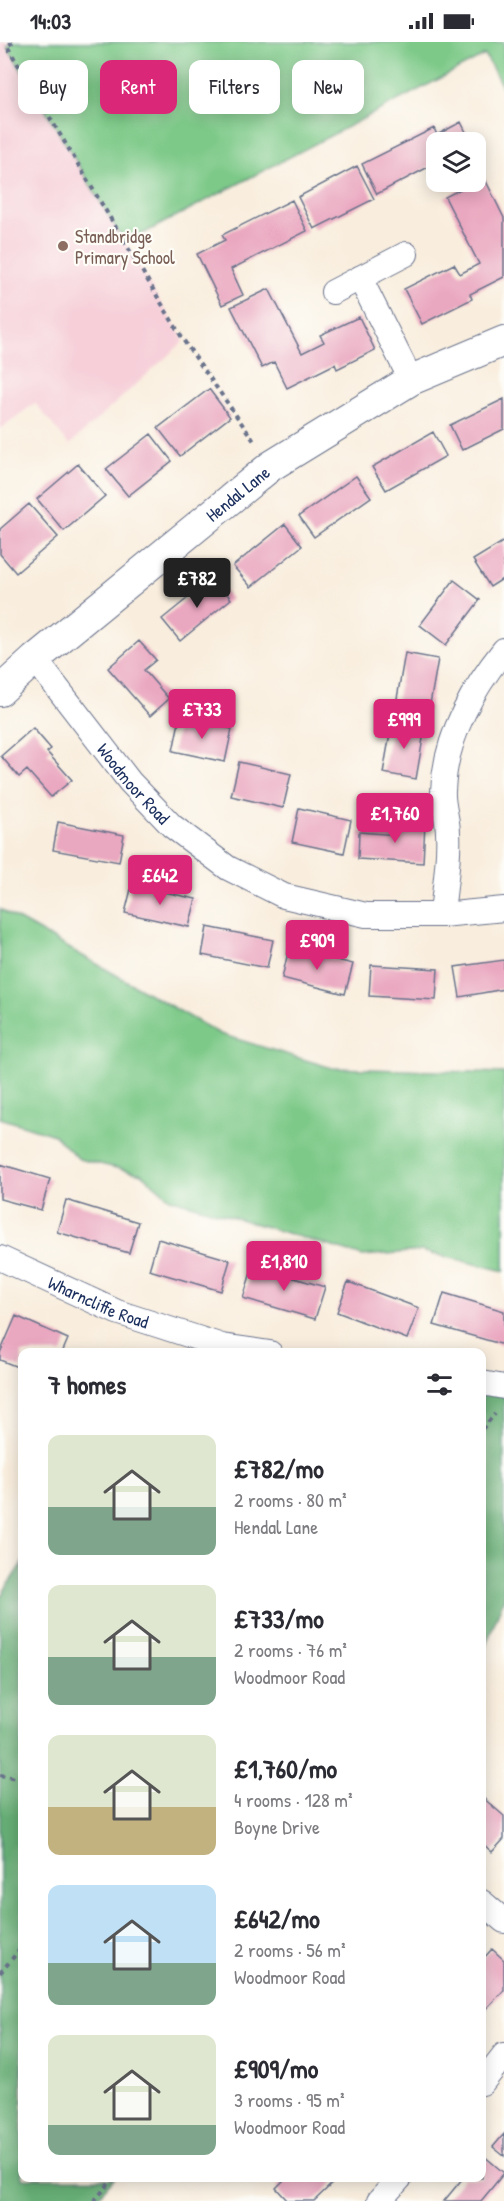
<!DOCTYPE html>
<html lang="en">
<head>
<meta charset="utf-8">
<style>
	:root { --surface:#fff; --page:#f7f7f7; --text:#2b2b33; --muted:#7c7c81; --accent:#db2777 }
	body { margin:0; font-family:"Patrick Hand",sans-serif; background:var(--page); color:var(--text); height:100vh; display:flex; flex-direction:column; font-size:22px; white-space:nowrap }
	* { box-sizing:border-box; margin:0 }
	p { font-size:20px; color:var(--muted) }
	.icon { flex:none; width:33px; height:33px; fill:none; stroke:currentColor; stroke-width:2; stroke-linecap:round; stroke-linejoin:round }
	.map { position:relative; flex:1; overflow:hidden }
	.details { position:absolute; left:18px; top:1306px; width:468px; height:834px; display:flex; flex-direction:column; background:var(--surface); border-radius:12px; box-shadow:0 3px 15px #0003 }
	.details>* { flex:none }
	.guide { position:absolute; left:18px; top:18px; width:468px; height:54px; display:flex; gap:12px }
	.fabs { position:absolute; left:426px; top:90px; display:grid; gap:12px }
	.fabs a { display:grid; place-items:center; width:60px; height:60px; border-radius:12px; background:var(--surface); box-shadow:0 3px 15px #0003; font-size:30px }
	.price { position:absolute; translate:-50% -51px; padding:0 14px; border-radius:6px; background:var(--accent); color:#fff; font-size:20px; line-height:39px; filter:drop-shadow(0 2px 3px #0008) }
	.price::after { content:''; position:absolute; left:50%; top:36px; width:18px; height:14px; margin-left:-9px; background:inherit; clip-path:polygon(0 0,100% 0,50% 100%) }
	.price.on { background:#222; color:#fff }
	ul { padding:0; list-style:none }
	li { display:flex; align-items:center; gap:18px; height:150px; padding:0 30px }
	li span { display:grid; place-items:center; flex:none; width:168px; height:120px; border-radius:12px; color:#555 }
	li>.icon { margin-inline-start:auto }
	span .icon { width:72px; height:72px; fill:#fffc; stroke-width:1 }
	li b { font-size:26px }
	h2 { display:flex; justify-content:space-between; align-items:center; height:72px; padding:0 30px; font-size:26px }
	.pill { padding:0 21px; border-radius:12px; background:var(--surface); box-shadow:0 3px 15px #0003; font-size:21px; line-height:54px }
	.pill.on { background:var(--accent); color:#fff }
	.status { display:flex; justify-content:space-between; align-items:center; height:42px; padding:0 30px; background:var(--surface); direction:ltr }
	.status svg { height:16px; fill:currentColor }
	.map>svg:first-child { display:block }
</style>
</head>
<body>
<div class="status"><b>14:03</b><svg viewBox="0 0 49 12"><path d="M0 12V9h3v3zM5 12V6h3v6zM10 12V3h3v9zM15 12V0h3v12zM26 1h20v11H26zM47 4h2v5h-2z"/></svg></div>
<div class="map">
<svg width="504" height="2159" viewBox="0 0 504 2159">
	<rect width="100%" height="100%" fill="#fdfcf7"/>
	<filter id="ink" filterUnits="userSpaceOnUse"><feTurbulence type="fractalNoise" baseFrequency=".0167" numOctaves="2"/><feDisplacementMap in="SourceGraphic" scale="12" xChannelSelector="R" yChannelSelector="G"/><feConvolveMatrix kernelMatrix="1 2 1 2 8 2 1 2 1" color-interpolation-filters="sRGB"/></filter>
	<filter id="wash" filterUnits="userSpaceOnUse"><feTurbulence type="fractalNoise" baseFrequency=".008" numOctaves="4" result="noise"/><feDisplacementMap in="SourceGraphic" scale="24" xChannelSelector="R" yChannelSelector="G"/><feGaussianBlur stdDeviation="1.35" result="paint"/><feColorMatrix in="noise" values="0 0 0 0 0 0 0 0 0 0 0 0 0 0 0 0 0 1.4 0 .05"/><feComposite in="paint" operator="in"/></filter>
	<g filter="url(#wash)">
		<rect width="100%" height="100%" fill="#f9eede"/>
		<path fill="#f6cfd9" d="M0 0H13L8 5 184 299 69 403 35 361 0 387Z"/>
		<path fill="#7dc988" stroke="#4c7c73" stroke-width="1.5" d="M13 0H504V48L485 13 125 201 7 4Z
			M0 867 220 992 332 1026 504 1031V1229L422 1209 363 1214 170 1156 142 1132 79 1117 54 1093 0 1076Z"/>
		<path fill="#66ad74" stroke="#406e69" stroke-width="1.5" d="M482 1341 504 1345V1557L482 1613Z
			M22 1521V2136H114L94 2159H0V1555Z"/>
		<g id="blocks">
			<path fill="#eaa7c0" d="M461 80 471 100H436V121L377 152 362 122 434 86 437 93Z
				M476 109 485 127 476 132Z
				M357 124 374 157 314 187 298 155Z
				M484 135 504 176V235L470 252 472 257 422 282 404 247 454 222 460 232 479 222 445 155Z
				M292 158 307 189 231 227 243 253 222 263 197 212 225 198 222 193Z
				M269 247 302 311 324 300 320 293 359 275 375 308 337 327 335 322 287 346 274 320 262 326 231 265Z
				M209 347 230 375 180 414 158 386Z
				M504 357V387L462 408 450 383Z
				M433 390 446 414 386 448 372 425Z
				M151 392 172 419 128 454 106 427Z
				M78 422 105 454 64 489 37 457Z
				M356 434 371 455 314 495 299 474Z
				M29 462 58 495 16 531 0 512V487Z
				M285 482 302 504 251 545 233 524Z
				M504 499V536L490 545 473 518Z
				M214 535 231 557 180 599 162 577Z
				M454 538 480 558 446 603 420 583Z
				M139 599 156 618 144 628 169 657 150 674 108 626Z
				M405 611 438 617 429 668 396 662Z
				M180 675 232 687 225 720 173 709Z
				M392 680 425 685 416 737 383 731Z
				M33 686 51 707 47 710 72 738 51 755 27 728 19 735 1 714Z
				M239 720 291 732 283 766 231 754Z
				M299 766 351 778 344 811 292 800Z
				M396 779 425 781 423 821 358 817 359 790 396 793Z
				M58 780 124 793 119 820 53 808Z
				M132 843 196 857 189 885 125 871Z
				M207 885 273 898 267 926 202 913Z
				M289 906 353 922 345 952 282 936Z
				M504 918V947L460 955 455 925Z
				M371 923 438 927 436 958 369 954Z
				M0 1122 50 1137 41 1168 0 1157Z
				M66 1158 138 1180 129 1211 57 1190Z
				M158 1197 230 1218 221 1249 149 1228Z
				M253 1224 325 1245 315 1277 243 1256Z
				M348 1240 419 1266 407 1297 337 1270Z
				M444 1251 504 1269V1303L434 1283Z
				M16 1274 68 1297 62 1311H22V1320L20 1326 0 1318V1311Z
				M482 1755 504 1774V1797L492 1810 482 1801Z
				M492 1907 504 1918V1948L484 1969 482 1967V1918Z
				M504 2092V2114L493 2105Z
				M483 2113 504 2131 481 2159H444L463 2136H482Z
				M286 2136H338L314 2159H288L276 2146Z"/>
		</g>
	</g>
	<g filter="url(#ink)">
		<use href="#blocks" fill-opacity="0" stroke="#69728b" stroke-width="1.5"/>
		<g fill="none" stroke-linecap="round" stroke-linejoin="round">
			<defs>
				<g id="minor">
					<path d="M360 236 411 338"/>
					<path d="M333 250 406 212"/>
					<path id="s1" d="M35 617 130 740 172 784 228 826 284 854 366 873H442L504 867"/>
					<path d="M442 873C444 847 450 816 448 791 448 777 442 763 443 749 445 696 471 649 504 608"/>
					<path id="s2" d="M0 1216 117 1270 222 1304 270 1311"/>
					<path d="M482 1341 504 1345"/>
					<path d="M482 1860 504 1879"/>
					<path d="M482 2041 504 2013"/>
					<path d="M379 2159 400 2136"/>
				</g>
				<g id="tertiary">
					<path id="s3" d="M0 649 35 617 271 424 411 338 504 299"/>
				</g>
			</defs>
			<use href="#minor" stroke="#69728b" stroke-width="26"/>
			<use href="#tertiary" stroke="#69728b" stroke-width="32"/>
			<path stroke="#69728b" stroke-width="4" stroke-dasharray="4.5 4.5" stroke-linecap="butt" d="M13 0 7 4 184 299 254 399
				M482 1387 495 1372
				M0 1733 22 1737
				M0 1931 22 1905
				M94 2159 114 2136"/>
			<use href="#minor" stroke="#fff" stroke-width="24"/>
			<use href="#tertiary" stroke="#fff" stroke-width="30"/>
		</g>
	</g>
	<circle fill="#8d6e63" stroke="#fdfcf7" stroke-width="2" cx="63" cy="204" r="6"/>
	<g text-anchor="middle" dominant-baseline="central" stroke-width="4.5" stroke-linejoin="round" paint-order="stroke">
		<g font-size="18" fill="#785e54" stroke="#fdfcf7" text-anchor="start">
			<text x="75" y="194">Standbridge<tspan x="75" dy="21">Primary School</tspan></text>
		</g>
		<g font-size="18" fill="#1b2f5e" stroke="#fdfcf7">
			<text stroke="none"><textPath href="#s3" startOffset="309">Hendal Lane</textPath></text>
			<text stroke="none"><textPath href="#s1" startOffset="159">Woodmoor Road</textPath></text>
			<text stroke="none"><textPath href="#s2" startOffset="108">Wharncliffe Road</textPath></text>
		</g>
	</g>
</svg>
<div class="fabs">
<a><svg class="icon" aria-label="layers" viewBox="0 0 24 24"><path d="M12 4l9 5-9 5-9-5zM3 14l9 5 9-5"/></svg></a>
</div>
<b class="price on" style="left:197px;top:567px">£782</b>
<b class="price" style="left:202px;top:698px">£733</b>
<b class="price" style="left:404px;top:708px">£999</b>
<b class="price" style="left:395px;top:802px">£1,760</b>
<b class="price" style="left:160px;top:864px">£642</b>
<b class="price" style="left:317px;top:929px">£909</b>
<b class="price" style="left:284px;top:1250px">£1,810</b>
<div class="guide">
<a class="pill">Buy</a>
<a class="pill on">Rent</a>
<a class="pill">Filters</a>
<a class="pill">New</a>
</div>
<section class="details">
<h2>7 homes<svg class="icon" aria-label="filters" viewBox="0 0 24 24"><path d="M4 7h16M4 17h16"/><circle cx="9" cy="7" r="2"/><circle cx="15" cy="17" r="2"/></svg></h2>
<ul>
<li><span style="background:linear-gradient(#dfe7d0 60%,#7fa58c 0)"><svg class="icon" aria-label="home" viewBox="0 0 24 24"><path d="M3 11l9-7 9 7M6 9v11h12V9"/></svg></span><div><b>£782/mo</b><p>2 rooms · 80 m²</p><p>Hendal Lane</p></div></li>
<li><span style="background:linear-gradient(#dfe7d0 60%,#7fa58c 0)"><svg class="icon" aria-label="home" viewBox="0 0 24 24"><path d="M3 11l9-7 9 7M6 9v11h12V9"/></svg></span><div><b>£733/mo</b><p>2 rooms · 76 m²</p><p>Woodmoor Road</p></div></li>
<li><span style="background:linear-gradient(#dfe7d0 60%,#c2b280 0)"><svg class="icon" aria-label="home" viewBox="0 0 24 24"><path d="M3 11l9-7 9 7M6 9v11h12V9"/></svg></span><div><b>£1,760/mo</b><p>4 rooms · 128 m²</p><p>Boyne Drive</p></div></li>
<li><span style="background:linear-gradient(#bfe0f5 65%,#7fa58c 0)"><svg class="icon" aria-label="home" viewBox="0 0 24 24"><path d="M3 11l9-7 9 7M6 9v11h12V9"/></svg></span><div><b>£642/mo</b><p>2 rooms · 56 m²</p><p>Woodmoor Road</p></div></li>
<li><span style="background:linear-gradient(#dfe7d0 75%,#7fa58c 0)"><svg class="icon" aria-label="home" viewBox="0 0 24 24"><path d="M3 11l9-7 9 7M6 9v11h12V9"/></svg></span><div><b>£909/mo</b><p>3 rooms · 95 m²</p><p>Woodmoor Road</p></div></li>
</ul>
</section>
</div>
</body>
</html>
